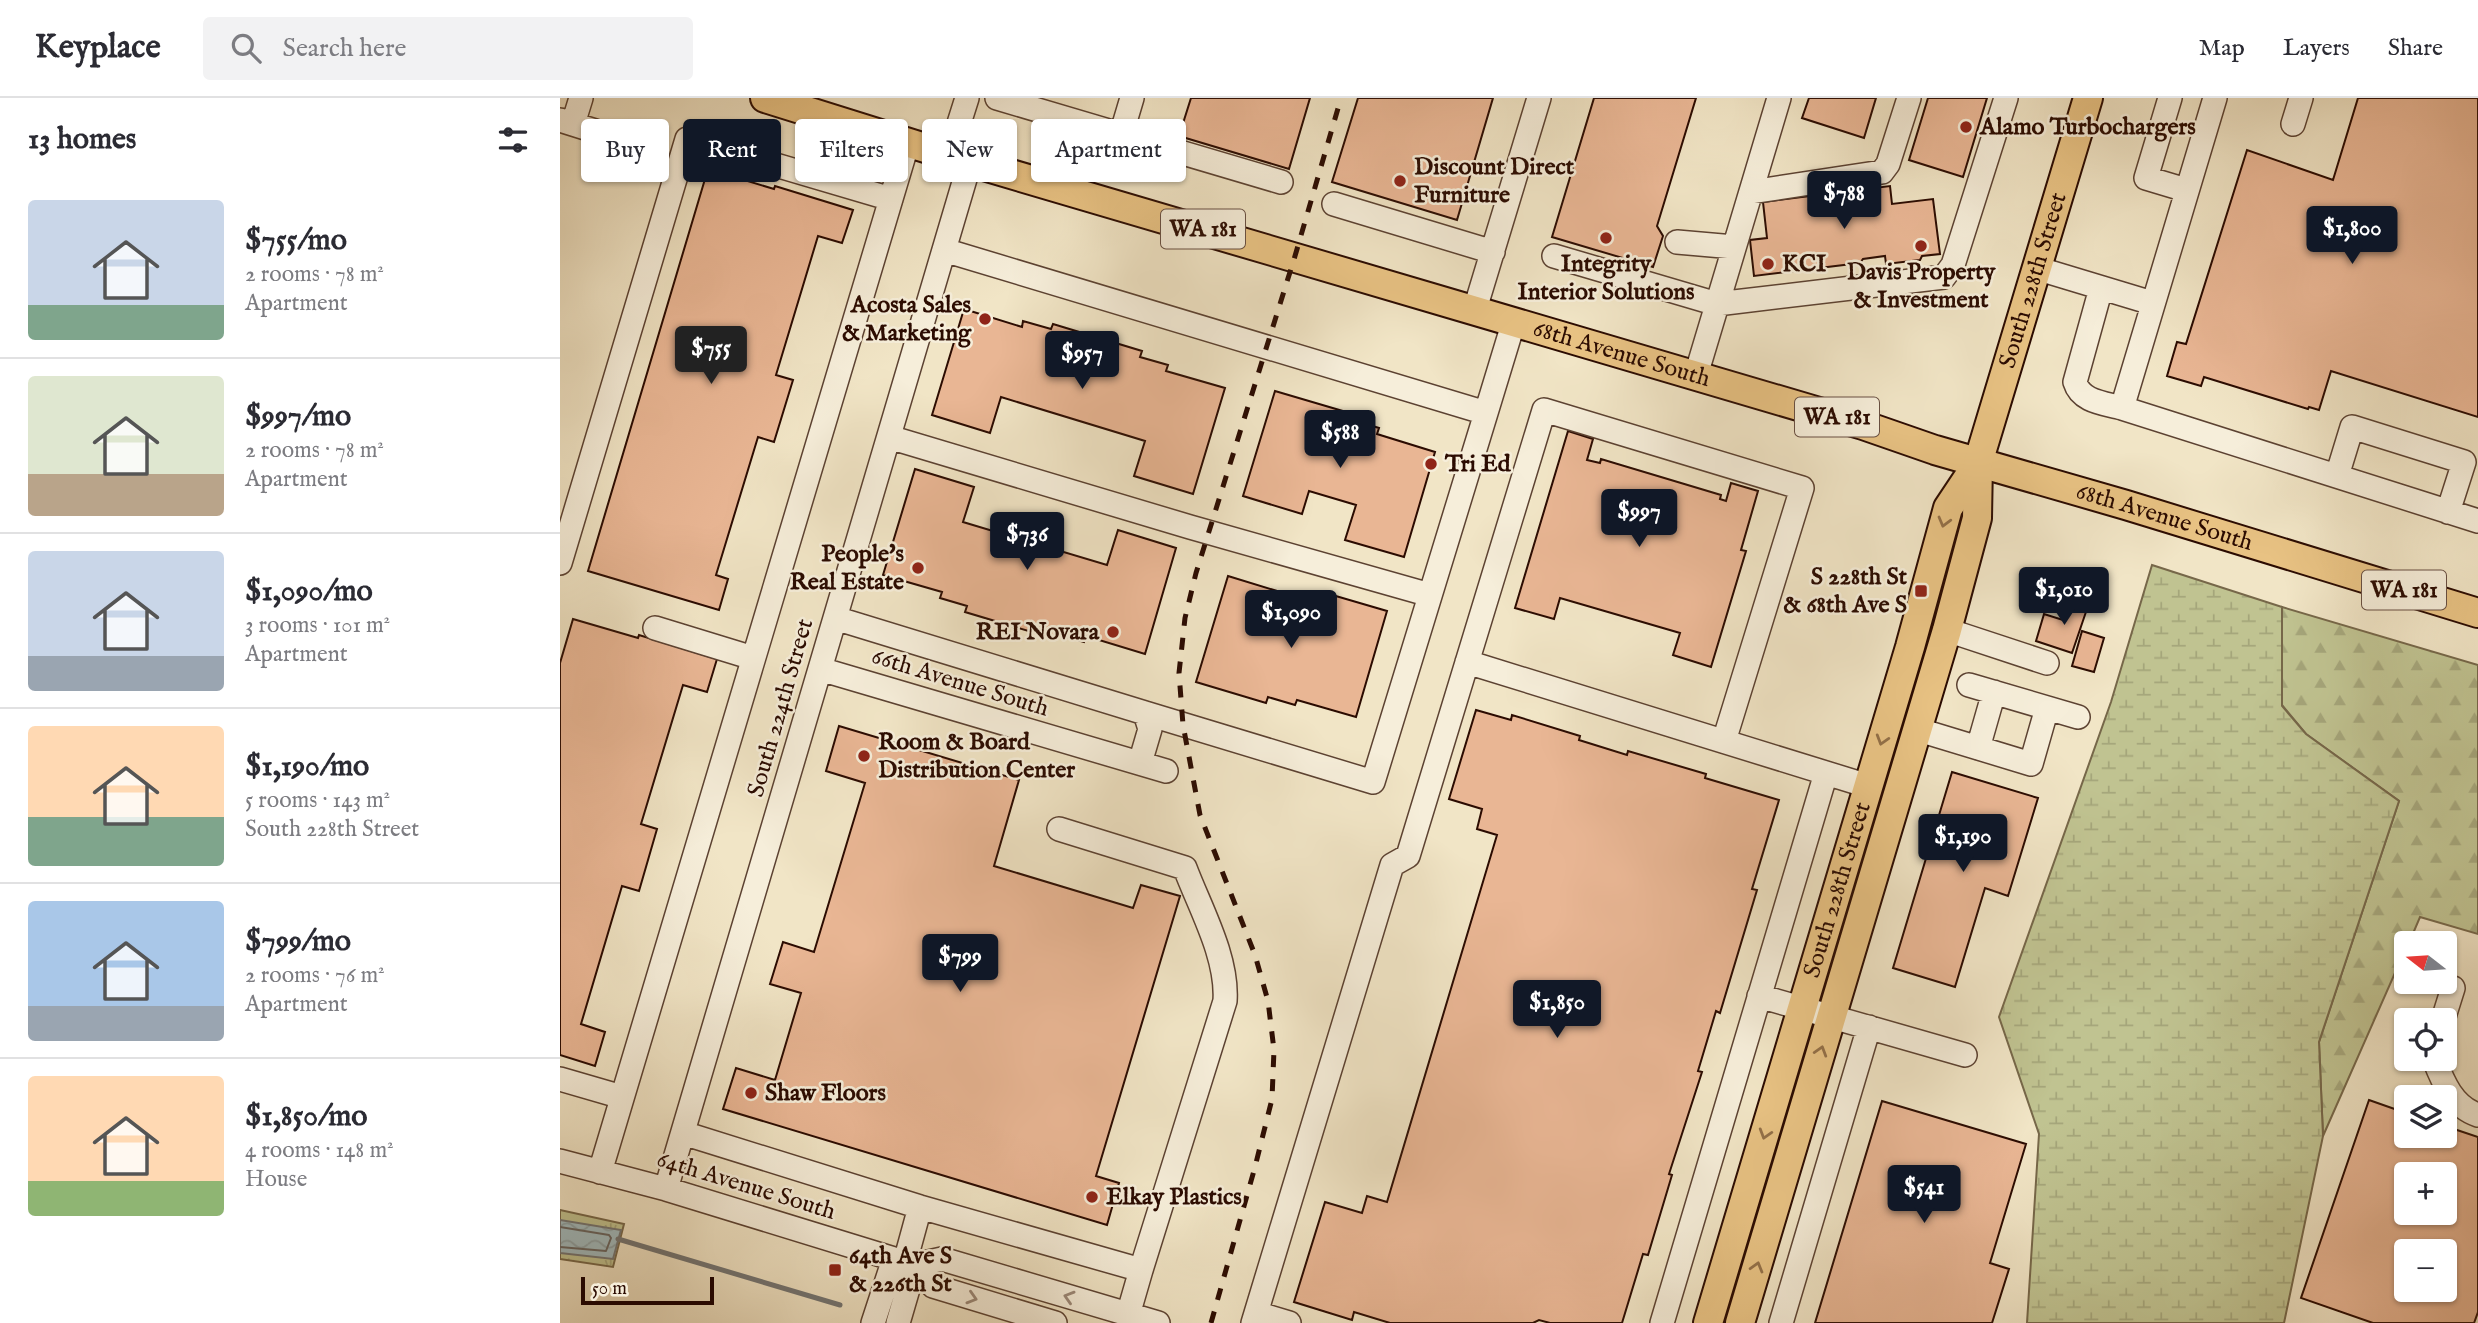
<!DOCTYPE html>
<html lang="en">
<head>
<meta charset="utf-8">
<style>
	:root { --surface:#fff; --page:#f2f2f3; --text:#2b2b33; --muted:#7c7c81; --line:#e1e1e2; --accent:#111827 }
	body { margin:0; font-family:"IM FELL English",serif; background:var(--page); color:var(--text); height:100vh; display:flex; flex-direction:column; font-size:26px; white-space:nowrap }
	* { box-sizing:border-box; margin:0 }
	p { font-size:23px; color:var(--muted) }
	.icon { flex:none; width:38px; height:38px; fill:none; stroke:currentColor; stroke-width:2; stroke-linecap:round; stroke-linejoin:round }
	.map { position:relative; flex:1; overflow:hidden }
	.side { display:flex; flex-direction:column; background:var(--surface); width:560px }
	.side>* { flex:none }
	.hud { position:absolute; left:21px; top:21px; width:665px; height:63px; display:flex; gap:14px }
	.needle { width:46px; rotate:287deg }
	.fabs { position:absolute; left:1834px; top:833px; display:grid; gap:14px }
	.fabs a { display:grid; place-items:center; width:63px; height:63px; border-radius:7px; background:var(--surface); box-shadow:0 2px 5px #0004; font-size:35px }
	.scale { position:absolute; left:21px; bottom:18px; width:133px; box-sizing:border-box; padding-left:7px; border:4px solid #2b0b01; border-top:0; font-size:19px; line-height:24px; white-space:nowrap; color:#2b0b01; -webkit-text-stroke:5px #f6eeda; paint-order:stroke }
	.price { position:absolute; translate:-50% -60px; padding:0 16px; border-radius:7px; background:var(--accent); color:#fff; font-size:23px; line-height:46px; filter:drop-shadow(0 2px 4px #0008) }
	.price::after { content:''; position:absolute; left:50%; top:42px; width:21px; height:16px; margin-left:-10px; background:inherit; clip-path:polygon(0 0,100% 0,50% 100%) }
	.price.on { background:#222; color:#fff }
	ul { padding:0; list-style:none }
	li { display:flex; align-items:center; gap:21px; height:175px; padding:0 28px }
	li+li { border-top:2px solid var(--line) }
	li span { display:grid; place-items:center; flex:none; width:196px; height:140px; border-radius:7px; color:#555 }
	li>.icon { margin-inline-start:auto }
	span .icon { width:84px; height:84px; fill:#fffc; stroke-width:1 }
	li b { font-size:30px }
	h2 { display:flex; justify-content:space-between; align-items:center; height:84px; padding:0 28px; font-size:30px }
	.pill { padding:0 24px; border-radius:7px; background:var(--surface); box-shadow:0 2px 5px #0004; font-size:24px; line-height:63px }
	.pill.on { background:var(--accent); color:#fff }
	header { display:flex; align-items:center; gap:42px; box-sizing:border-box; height:98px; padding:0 35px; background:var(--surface); border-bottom:2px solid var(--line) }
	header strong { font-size:33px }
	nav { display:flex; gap:38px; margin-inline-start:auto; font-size:24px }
	.search { width:490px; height:63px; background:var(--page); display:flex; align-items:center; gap:18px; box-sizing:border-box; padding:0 24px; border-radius:7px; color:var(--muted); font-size:26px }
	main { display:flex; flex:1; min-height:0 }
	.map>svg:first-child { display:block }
</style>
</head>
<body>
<header>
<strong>Keyplace</strong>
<div class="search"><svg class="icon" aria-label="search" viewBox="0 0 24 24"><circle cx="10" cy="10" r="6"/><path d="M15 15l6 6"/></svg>Search here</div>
<nav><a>Map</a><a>Layers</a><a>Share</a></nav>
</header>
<main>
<section class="side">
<h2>13 homes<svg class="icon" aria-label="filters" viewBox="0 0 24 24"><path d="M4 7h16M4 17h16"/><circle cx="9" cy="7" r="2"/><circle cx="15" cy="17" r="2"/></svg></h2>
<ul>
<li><span style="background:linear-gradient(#c9d6e8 75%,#7fa58c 0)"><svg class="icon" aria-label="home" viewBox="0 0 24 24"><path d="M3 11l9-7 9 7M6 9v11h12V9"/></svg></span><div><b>$755/mo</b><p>2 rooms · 78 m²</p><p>Apartment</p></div></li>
<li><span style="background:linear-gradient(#dfe7d0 70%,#b9a48a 0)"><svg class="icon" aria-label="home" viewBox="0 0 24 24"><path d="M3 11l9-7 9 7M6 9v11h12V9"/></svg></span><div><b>$997/mo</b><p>2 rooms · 78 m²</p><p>Apartment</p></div></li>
<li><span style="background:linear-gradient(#c9d6e8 75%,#9aa5b1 0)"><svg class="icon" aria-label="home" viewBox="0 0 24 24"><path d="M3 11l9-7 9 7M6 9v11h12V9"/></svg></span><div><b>$1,090/mo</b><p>3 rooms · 101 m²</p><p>Apartment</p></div></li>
<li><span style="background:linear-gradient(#ffd9b3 65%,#7fa58c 0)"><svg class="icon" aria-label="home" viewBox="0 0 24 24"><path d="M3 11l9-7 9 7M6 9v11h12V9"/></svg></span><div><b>$1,190/mo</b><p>5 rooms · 143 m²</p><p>South 228th Street</p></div></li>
<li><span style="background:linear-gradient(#a9c7e8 75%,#9aa5b1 0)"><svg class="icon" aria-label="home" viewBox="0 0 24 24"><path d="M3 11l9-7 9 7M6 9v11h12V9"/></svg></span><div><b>$799/mo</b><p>2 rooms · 76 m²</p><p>Apartment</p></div></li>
<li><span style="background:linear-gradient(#ffd9b3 75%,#8fb573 0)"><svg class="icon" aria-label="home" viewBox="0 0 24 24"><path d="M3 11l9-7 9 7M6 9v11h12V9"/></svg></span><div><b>$1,850/mo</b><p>4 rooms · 148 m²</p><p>House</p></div></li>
</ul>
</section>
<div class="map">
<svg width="1918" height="1225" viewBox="0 0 1918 1225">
	<defs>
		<pattern id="grass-tufts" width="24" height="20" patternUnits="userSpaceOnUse" patternTransform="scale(1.75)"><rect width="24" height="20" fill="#c0c391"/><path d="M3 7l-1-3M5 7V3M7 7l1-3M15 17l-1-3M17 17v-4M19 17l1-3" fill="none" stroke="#a5a67b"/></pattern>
		<pattern id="forest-firs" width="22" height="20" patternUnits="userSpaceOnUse" patternTransform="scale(1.75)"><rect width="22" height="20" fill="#c0c391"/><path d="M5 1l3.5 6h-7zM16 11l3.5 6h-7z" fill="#a5a67b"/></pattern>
		<pattern id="wetland-marsh" width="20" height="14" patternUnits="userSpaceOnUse" patternTransform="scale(1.75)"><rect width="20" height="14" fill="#c0c391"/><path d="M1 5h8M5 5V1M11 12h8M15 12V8" fill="none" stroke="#a5a67b"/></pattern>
		<pattern id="water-waves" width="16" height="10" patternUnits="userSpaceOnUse" patternTransform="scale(1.75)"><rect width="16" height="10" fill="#a1bcc1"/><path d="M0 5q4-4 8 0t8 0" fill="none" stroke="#8ba0a4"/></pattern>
	</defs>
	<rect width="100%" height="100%" fill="#f1e5c6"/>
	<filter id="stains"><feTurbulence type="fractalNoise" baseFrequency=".00286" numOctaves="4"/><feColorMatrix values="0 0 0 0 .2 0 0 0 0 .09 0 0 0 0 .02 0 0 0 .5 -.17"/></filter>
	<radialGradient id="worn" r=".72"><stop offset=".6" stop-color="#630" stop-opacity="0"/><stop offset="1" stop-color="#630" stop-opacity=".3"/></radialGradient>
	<path fill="url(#grass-tufts)" stroke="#766749" stroke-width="2" d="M0 1112 64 1126 53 1169 0 1161Z"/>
	<path fill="url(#forest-firs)" stroke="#766749" stroke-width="2" d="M1722 509 1918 567V836L1860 819 1849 845H1846V850L1763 1038 1759 944 1839 703 1746 636 1722 607Z"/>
	<path fill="url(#wetland-marsh)" stroke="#766749" stroke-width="2" d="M1592 467 1722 509V608L1746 636 1839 703 1759 944 1763 1038 1724 1225H1467L1479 1036 1439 919 1551 604Z"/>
	<path fill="url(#water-waves)" stroke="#727574" stroke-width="2" d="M0 1122 61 1132 53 1161 0 1155Z"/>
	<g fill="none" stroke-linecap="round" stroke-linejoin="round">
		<path stroke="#666461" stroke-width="2" d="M0 1129 49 1137 51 1140 46 1153 0 1149"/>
		<path stroke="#727574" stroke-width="5" d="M58 1141 280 1207"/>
	</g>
	<path fill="#e9b694" stroke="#2b0b01" stroke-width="2" fill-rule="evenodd" d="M631 0H750L729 71 619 38Z
		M798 0H933L897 122 772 84Z
		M1034 0H1136L1097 128 1103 138 1093 169 992 139Z
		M1249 0H1316L1304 40 1242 20Z
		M1368 0H1427L1403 79 1349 62Z
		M1798 0H1918V319L1771 273 1759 312 1749 309 1748 311 1644 279 1641 288 1607 278 1617 244 1626 246 1687 52 1773 82Z
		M148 71 214 91 215 88 293 112 282 145 258 138 216 277 233 282 214 344 198 339 156 477 168 481 159 512 28 473Z
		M1330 88 1332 106 1373 101 1380 156 1362 158 1360 162 1326 166 1325 158 1303 161 1300 165 1194 178 1190 142 1207 140 1203 104Z
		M404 211 462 229 463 223 491 231 493 226 582 253 580 259 608 267 606 273 665 290 633 396 574 378 585 343 441 299 430 335 372 317Z
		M715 293 793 316 792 322 819 330 817 336 875 354 844 459 785 442 796 407 749 393 742 416 683 398Z
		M1008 333 1033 341 1027 362 1040 365 1041 361 1161 397 1160 401 1166 403 1171 385 1198 393 1181 452 1186 453 1151 569 1113 557 1120 535 1000 500 994 521 955 510Z
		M355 371 414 389 403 424 547 467 558 432 616 450 585 556 526 538 524 544 497 536 495 541 405 514 407 508 380 500 382 494 323 477Z
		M668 478 727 496 719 519 759 531 769 496 827 513 796 619 737 602 735 607 708 599 706 605 636 584Z
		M1510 499 1529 505 1512 555 1476 543 1484 516 1503 522Z
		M13 521 78 540 79 537 157 561 147 594 123 587 81 726 97 731 79 793 62 788 21 926 45 934 35 968 0 957V565Z
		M1522 533 1544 540 1534 574 1512 568Z
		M916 612 951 622 952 617 1020 638 1019 642 1067 657 1068 653 1146 676 1145 680 1219 702 1192 791 1197 792 1160 915 1156 913 1138 973 1142 974 1109 1076 1112 1077 1088 1157 1083 1156 1062 1225H990L979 1222 973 1225H830L794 1214 792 1222 734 1204 765 1104 802 1115 807 1098 827 1104 937 737 917 731 922 711 889 701Z
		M279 628 459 682 434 768 573 810 581 787 620 798 536 1078 559 1085 547 1127 163 1011 176 970 215 982 241 895 210 886 223 844 254 854 305 685 266 673Z
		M1392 674 1478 700 1448 798 1425 790 1395 889 1333 870Z
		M1809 1002 1846 1015V1038H1885V1028L1918 1039V1214L1914 1225H1813L1741 1200ZM1846 1076H1885V1115H1846ZM1846 1153H1885V1192H1846Z
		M1322 1003 1466 1046 1430 1165 1449 1171 1432 1225H1255Z"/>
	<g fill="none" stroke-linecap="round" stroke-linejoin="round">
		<defs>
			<path id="minor" d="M437 0 721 84
				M1610 0 1586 80 1626 92
				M1655 0 1562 310 1918 423
				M0 22 35 33
				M13 26 21 0
				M1733 26 1741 0
				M561 37 572 0
				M389 57 407 0
				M1191 94 1322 74 1328 66 1349 0
				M774 106 933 154
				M1117 144 1174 149
				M384 152 926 315 954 223
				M994 158 1157 206 1384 179 1393 167 1446 0
				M1476 170 1592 205
				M1541 190 1515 284C1521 304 1544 305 1562 310
				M915 211 979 0
				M1136 277 1219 0
				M329 339 630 429 870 497
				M1777 378 1792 329 1904 364 1888 414
				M0 465 127 41 331 101
				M275 520 585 615 590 631 580 665
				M95 530 193 560
				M1387 532 1487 565
				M907 564 1308 688
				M260 571 606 673
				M1409 587 1518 619
				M585 615 813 684 926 315
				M1359 632 1471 666 1487 610
				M1418 650 1434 594
				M499 731 625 770C640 810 668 859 665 903L581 1172
				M1199 898 1405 957
				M1883 922 1893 890
				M1874 961C1883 984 1893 1009 1918 1017
				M0 981 62 999
				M123 1035 360 1109 581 1172 568 1217 572 1225
				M0 1063 106 1091 334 1161 355 1167 382 1161 598 1225
				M40 1074 348 44
				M106 1091 410 64
				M345 1164 360 1109
				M355 1167 373 1188 495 1225
				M696 1215 729 1225
				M313 1225 334 1161
				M338 1225 355 1167
				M693 1225 832 767 848 758 984 312 1242 390 1164 643
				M1102 1225 1266 675
				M1221 1225 1309 929"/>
			<g id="major">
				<path id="s1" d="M205 0 410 64 1303 327 1375 352 1566 407 1918 515"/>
				<path id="s2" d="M1148 1225 1350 549 1388 410 1418 365"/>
				<path id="s3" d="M1180 1225 1387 532 1417 420 1418 365 1528 0"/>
			</g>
		</defs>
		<use href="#minor" stroke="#5c4232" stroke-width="26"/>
		<use href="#major" stroke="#2b0b01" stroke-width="32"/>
		<use href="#minor" stroke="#f6eeda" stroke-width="23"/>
		<use href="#major" stroke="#e8c283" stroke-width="28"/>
		<path stroke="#2b0b01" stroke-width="5" stroke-dasharray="12 12" stroke-linecap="butt" d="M651 1225 695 1069 712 1001 714 952 708 903 695 857 640 717 623 627 619 575 625 520 636 475 735 158 781 0"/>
	</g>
	<defs><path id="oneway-chevron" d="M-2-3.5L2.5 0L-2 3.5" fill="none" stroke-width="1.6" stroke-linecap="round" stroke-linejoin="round" transform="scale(1.75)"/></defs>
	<g stroke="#937048">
		<use href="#oneway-chevron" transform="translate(1384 424) rotate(105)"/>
		<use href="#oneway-chevron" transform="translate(1322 642) rotate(107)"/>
		<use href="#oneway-chevron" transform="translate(1261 953) rotate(-73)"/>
		<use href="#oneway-chevron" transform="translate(1205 1036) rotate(107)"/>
		<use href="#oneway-chevron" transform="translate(1197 1169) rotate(-74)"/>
	</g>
	<g stroke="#9b8878">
		<use href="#oneway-chevron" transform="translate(509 1199) rotate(-163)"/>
		<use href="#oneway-chevron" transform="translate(412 1200) rotate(17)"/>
	</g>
	<g fill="#8f2418" stroke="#f6eeda" stroke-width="2.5">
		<circle cx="1406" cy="29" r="7"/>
		<circle cx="840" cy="83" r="7"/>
		<circle cx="1046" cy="140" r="7"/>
		<circle cx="1361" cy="148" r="7"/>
		<circle cx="1208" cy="166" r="7"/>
		<circle cx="425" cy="221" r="7"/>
		<circle cx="871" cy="366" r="7"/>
		<circle cx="358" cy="470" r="7"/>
		<rect x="1354" y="486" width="14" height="14" rx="3.5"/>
		<circle cx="553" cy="534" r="7"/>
		<circle cx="304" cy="658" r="7"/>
		<circle cx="191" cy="995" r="7"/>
		<circle cx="532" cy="1099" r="7"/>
		<rect x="268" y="1165" width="14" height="14" rx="3.5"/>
	</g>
	<g text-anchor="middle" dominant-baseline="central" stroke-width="5" stroke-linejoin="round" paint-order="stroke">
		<g fill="#f6eeda" stroke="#684f42" stroke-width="2">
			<rect x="601" y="111.5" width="84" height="39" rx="5"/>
			<rect x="1235" y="299.5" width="84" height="39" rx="5"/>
			<rect x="1802" y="472.5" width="84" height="39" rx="5"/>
		</g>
		<g font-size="23" font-weight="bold" fill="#2b0b01">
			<text x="643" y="131">WA 181</text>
			<text x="1277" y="319">WA 181</text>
			<text x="1844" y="492">WA 181</text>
		</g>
		<g font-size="24" font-weight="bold" fill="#2b0b01" stroke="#f6eeda" text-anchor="start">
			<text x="1420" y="29">Alamo Turbochargers</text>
			<text x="854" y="69">Discount Direct<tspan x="854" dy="28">Furniture</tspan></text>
			<text x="1046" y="166" text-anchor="middle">Integrity<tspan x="1046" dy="28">Interior Solutions</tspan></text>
			<text x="1222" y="166">KCI</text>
			<text x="1361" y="174" text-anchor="middle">Davis Property<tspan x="1361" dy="28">&amp; Investment</tspan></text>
			<text x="411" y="207" text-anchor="end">Acosta Sales<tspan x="411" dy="28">&amp; Marketing</tspan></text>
			<text x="885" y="366">Tri Ed</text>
			<text x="344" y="456" text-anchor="end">People's<tspan x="344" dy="28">Real Estate</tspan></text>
			<text x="1347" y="479" text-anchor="end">S 228th St<tspan x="1347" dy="28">&amp; 68th Ave S</tspan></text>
			<text x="539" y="534" text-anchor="end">REI Novara</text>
			<text x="318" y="644">Room &amp; Board<tspan x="318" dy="28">Distribution Center</tspan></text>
			<text x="205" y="995">Shaw Floors</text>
			<text x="546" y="1099">Elkay Plastics</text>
			<text x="289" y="1158">64th Ave S<tspan x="289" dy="28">&amp; 226th St</tspan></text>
		</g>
		<g font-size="24" fill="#2b0b01" stroke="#f6eeda">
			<text stroke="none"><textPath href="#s3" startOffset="1085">South 228th Street</textPath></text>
			<text stroke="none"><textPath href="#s1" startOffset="894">68th Avenue South</textPath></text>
			<text stroke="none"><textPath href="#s1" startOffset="1461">68th Avenue South</textPath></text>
			<text transform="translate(400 585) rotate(17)">66th Avenue South</text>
			<text transform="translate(221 610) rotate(-74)">South 224th Street</text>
			<text stroke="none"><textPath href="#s2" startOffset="452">South 228th Street</textPath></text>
			<text transform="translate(186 1088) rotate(17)">64th Avenue South</text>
		</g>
	</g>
	<rect width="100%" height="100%" filter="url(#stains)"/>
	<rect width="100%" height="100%" fill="url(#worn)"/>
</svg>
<div class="fabs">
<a><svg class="needle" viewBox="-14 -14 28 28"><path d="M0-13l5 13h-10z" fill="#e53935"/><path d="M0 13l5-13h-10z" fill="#7c7c81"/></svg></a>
<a><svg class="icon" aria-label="locate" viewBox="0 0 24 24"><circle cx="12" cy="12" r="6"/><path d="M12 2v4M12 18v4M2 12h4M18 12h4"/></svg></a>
<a><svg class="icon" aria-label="layers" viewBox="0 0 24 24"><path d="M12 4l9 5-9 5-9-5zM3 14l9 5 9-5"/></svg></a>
<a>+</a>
<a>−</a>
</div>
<div class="scale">50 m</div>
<b class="price" style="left:1284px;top:133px">$788</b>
<b class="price" style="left:1792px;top:168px">$1,800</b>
<b class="price on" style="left:151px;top:288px">$755</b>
<b class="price" style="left:522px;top:293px">$957</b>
<b class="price" style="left:780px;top:372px">$588</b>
<b class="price" style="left:1079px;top:451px">$997</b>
<b class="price" style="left:467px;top:474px">$736</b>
<b class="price" style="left:1504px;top:529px">$1,010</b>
<b class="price" style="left:731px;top:552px">$1,090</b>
<b class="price" style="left:1403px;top:776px">$1,190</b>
<b class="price" style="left:400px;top:896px">$799</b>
<b class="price" style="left:997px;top:942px">$1,850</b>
<b class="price" style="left:1364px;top:1127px">$541</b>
<div class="hud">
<a class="pill">Buy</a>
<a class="pill on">Rent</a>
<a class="pill">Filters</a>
<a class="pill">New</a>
<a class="pill">Apartment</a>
</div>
</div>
</main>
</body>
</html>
